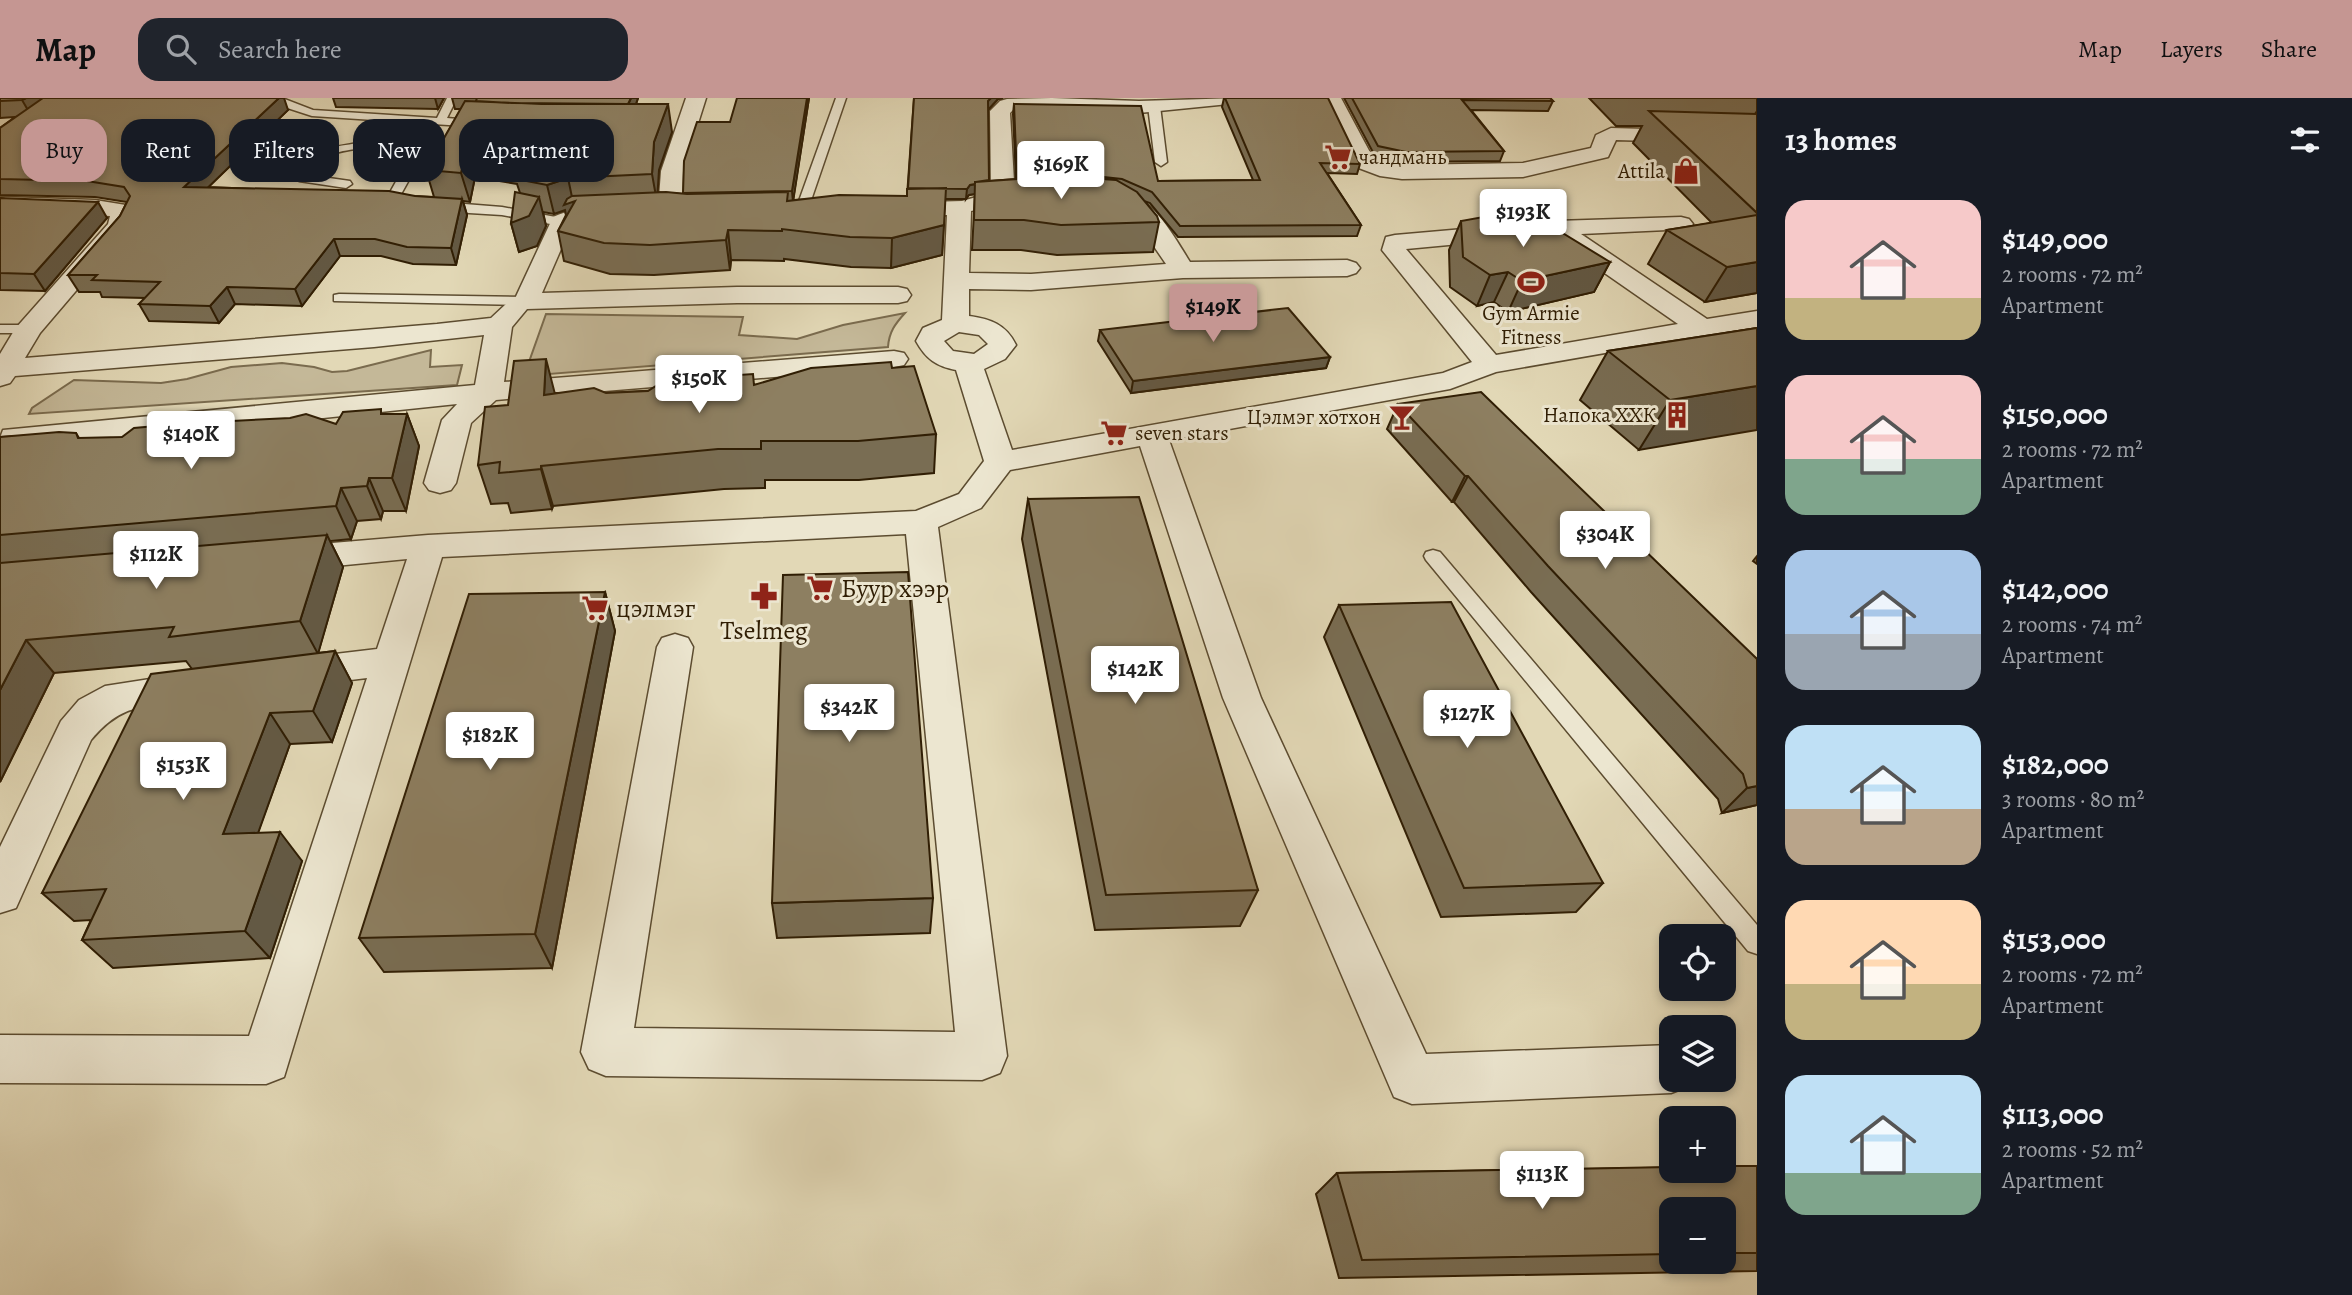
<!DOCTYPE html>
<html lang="en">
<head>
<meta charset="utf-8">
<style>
	:root { --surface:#171b24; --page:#20242c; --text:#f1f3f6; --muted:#9ea1a6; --accent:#c59692 }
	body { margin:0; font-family:Alegreya,serif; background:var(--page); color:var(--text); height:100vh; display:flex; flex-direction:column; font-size:26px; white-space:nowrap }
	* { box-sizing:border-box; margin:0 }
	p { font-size:23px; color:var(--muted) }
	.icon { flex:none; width:38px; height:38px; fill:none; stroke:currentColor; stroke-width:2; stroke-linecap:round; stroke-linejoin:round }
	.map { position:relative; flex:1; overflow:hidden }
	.drawer { display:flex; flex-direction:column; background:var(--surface); width:595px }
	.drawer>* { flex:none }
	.guide { position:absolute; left:21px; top:21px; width:665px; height:63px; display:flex; gap:14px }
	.buttons { position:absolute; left:1659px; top:826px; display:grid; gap:14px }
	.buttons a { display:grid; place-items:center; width:77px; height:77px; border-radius:14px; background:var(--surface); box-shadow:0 4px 10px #0003; font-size:35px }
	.price { position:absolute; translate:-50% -60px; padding:0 16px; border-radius:7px; background:#fff; color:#222; font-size:23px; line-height:46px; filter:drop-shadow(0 2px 4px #0008) }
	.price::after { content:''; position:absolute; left:50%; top:42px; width:21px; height:16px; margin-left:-10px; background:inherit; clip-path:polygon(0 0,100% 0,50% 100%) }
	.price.selected { background:var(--accent); color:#111 }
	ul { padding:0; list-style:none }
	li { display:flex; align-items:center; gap:21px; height:175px; padding:0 28px }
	li span { display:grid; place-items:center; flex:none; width:196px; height:140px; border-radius:21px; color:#555 }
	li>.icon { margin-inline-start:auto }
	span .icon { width:84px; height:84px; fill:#fffc; stroke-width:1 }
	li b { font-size:30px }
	h2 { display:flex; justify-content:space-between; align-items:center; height:84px; padding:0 28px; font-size:30px }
	.tag { padding:0 24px; border-radius:21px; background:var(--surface); box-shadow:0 4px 10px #0003; font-size:24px; line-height:63px }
	.tag.selected { background:var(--accent); color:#111 }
	header { display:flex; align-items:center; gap:42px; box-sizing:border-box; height:98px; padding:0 35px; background:var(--accent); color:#111 }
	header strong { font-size:33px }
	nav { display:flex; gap:38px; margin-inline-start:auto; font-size:24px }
	.search { width:490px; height:63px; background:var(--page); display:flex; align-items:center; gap:18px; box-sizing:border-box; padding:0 24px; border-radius:21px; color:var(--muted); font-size:26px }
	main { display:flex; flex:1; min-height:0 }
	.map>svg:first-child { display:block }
</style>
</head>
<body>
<header>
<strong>Map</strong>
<div class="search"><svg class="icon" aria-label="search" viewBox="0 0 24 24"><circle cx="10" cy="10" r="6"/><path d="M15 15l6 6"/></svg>Search here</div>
<nav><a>Map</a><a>Layers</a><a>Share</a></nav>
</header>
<main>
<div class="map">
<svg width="1757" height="1197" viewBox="0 0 1757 1197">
	<rect width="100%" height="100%" fill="#e2d8b6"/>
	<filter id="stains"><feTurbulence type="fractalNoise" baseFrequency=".00286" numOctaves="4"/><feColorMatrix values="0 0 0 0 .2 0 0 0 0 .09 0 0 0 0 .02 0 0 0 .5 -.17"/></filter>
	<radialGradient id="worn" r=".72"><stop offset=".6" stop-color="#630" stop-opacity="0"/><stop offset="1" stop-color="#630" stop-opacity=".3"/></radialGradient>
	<path fill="#c4b898" stroke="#7a6b4e" stroke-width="2" d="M905 215C895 226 889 234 888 249L524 278 546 216 743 219 739 237 797 241 843 227Z
		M431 252 430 269 462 267 457 287 29 316 32 310 74 282 161 285 187 281 231 269 282 265 314 269 332 274 347 273Z"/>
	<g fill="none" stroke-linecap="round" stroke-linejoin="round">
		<defs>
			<path id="lane" d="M272 0H282L313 12 437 20 447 0H457L447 20 481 23 487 26 481 29 416 25C385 62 338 39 306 72L308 77 350 83 352 86 346 90 299 83 294 71C324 35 375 57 405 24L312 18 275 6Z
				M836 0H846L807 114 801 118 796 117 795 114Z
				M1154 5 1160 8 1167 64 1161 68 1155 64 1148 8Z
				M419 49 425 53 400 98 402 101 502 109 561 120 568 124 561 128 502 117 420 112 394 107 388 98 413 53Z
				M339 196 525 199 532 203 525 207 334 203V197Z
				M0 227H29L36 231 29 235H0Z
				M1433 452 1440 454 1757 827V856L1748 853 1426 462 1424 458 1426 454Z"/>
			<path id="street" d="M686 0H706L683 73 682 107 712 111 716 116 712 121C697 125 677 122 662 118L658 113 661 73Z
				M1052 0 1139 3 1239 0 1236 4 1229 6 1139 15 1013 12 1010 15 1015 100 1011 105 971 113 969 175 1031 176 1166 166 1138 125 1107 101 1111 96C1148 87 1174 139 1190 164L1347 162 1356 165 1360 170 1356 175 1347 178 1183 180 1031 192 969 191V218C990 221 1006 226 1016 247L1005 261 984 271 1012 352 1443 275 1472 264 1382 152 1386 139 1395 137 1556 123 1681 119 1689 121 1693 126 1689 131 1581 136 1707 221 1757 213V229L1726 234 1757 255V276L1747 274 1697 239 1496 274 1450 291 1169 342 1261 600 1426 956 1671 947V982H1691L1689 988 1671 995 1412 1006 1394 999 1223 600 1140 348 1010 372 981 410 938 429 1007 958 1000 975 982 982 606 978 589 971 581 954 657 549 662 540 675 536 688 540 693 549 634 930 955 934 906 436 442 459 284 979 266 986 0 985V937L249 938 367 580 293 589 280 585 274 575 280 565 293 561 377 551 407 461 284 473 272 469 267 461 272 453 284 449 428 437 916 413 959 396 984 363 956 272C936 268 926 261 916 243L923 230 942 222 947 117 893 119 885 117 881 112 885 107 893 105 962 103 991 95 990 13 1000 3 1007 1ZM1554 137 1557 142 1678 226 1496 257 1406 151ZM959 234 979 237 988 246 974 256 953 253 944 243Z
				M1321 0H1341L1373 60 1402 67 1523 65 1591 50 1596 37 1611 30 1757 34V46L1616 42 1608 59 1523 79 1402 81 1380 78 1356 69Z
				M0 99 95 102 132 108 136 113 127 133 40 235 25 260 437 226 491 220 506 206 513 205 553 119C573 110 599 106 621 111L625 116 621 121 578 125 571 128 542 195 737 189H898L907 191 911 197 907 203 898 205H737L527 211 512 229 504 284 894 253 904 255 908 261 904 267 894 269 496 302 471 325 456 385 451 392 440 395 429 392 424 385 442 322 457 306 236 329 14 347 3 344 0 340 3 332 475 287 484 237 374 249 15 278 10 285 0 288V256L15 231 108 126 110 118 0 113Z
				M195 574 208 578 214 588 208 598C157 614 130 595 91 642L16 810 0 815V749L61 623 79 602 105 588Z"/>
		</defs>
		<use href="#lane" stroke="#5c4c30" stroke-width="3"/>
		<use href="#street" stroke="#5c4c30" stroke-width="3"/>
		<use href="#lane" fill="#ece6d0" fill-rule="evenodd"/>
		<use href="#street" fill="#ece6d0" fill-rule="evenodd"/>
	</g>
	<path fill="#796d53" stroke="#301e04" stroke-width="2" fill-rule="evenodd" d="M0 0 288 12 208 89 434 99 426 72 461 11H455L452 0H638L636 6 672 34 659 72 657 94 683 96 730 24 809 0 793 102 907 98 914 0H1003L998 1 988 12 989 83 1016 81 1013 16 1014 6 1158 83 1253 82 1222 9 1224 0 1360 66 1357 76 1327 75 1361 127 1357 138 1178 139 1150 105 1144 103 1159 124 1153 154 1057 157 1021 152H972L975 96 969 97 966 101H945L942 157 891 170 851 169 784 161V163L731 162 730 172 654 177 610 176 564 163 558 133 566 117 565 112 554 116 543 114 546 128 537 148 519 154 511 125 520 95 517 86 475 79 470 104 463 103 467 117 456 167 413 166 381 158H340L302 208 235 206 219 225 149 223 139 206 145 200 102 199 100 194H79L68 177 120 118 127 104 95 99 0 97V30L15 19 0 20Z
		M333 0H444L438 11 336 9Z
		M1344 0H1550L1553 3 1548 13 1471 12 1504 53 1500 63 1402 64 1375 58Z
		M1589 0H1757V13L1755 16H1757V195L1705 204 1648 166 1667 132 1712 125 1633 45 1642 28H1616Z
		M0 100 107 120 45 193 0 192Z
		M1461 123 1505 127 1610 164 1594 194 1508 214 1494 204 1477 208 1450 189 1449 152Z
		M1757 230 1639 352 1580 302 1608 253Z
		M1100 232 1330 259 1326 270 1131 295 1098 243Z
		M892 270 936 336 934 375 859 382H765V390L724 391 553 408 552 411 511 415 508 405 491 406 478 367 508 307 555 295H606L754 287Z
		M1398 306 1757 561V707L1722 715 1718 701 1531 494 1454 404H1452L1387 331Z
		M383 316H407L419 348 406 413H383L381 421 357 423 351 441 330 443 343 469 318 555 335 553 352 585 332 644 290 646 258 734 302 763 270 860 113 870 82 842 91 822 74 823 42 795 192 571 186 563 54 575 0 684V339L76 335 79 340 180 344 336 326Z
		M1028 401 1258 792 1240 828 1095 832 1022 441Z
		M1757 458V466L1753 463Z
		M605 494 615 533 552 870 384 874 359 840Z
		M1339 507 1603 785 1576 814 1441 819 1324 539Z
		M933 800 930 835 777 840 772 805Z
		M1757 1068V1173L1339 1180 1316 1096 1337 1075ZM1671 1111H1724V1164H1671Z"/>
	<path fill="#635944" stroke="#301e04" stroke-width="2" d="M26 0H58L32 19 22 2Z
		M279 0H284L288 12 192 105 184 89Z
		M435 0H444L438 11Z
		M631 0H638L631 21 628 7Z
		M807 0H809L793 104 792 93Z
		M991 0H1003L998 1 987 13 988 3Z
		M668 6 672 34 659 72 657 104 652 76 654 44Z
		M467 51 475 79 470 104 461 75Z
		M568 80 573 104 575 103 570 136 565 112 554 116 547 87Z
		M975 86V96L969 97 966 101 967 91 970 87Z
		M539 99 546 128 537 148 519 154 511 125Z
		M462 101 467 117 456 167 451 150Z
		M98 104 107 120 45 193 34 176Z
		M944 127 942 157 891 170 892 140Z
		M728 132 731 162 730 172 726 142Z
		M334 141 340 158 302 208 295 191Z
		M1610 164 1594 194 1508 214 1522 183Z
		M1757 164V195L1705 204 1727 169Z
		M1508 174 1494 204 1477 208 1490 177Z
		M227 189 235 206 219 225 210 208Z
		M1330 259 1326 270 1131 295 1133 283Z
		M546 261 556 300 544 297Z
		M1757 288V332L1639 352 1670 302Z
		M407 316 419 348 406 413 392 380Z
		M541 368 553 408 552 411 541 371Z
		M1465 378H1468L1454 404H1452Z
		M369 380 383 413 381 421 367 388Z
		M341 390 357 423 351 441 336 408Z
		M327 437 343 469 318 556 300 523Z
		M605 494 615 533 552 870 535 836Z
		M26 542 54 575 0 684V592Z
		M335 553 352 585 332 644 313 613Z
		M270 615 290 646 247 766 223 736Z
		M1757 688V707L1722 715 1747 690Z
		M280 734 302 763 270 860 245 833Z"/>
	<path fill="#8d7f61" stroke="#301e04" stroke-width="2" d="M0 0H26L22 2 0 3Z
		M43 0H279L184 89 389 93 415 98 462 101 451 150 407 149 375 141H334L295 191 227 189 210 208 139 206 160 184 92 182 97 177H68L120 118 130 98 124 89 87 83 0 81V30Z
		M477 0H631L628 6 512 5 476 3Z
		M737 0H807L792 93 683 95 684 63 697 24H730Z
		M914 0H991L988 3 989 82 975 84V86L970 87 967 91 908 90Z
		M1225 0H1328L1360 66 1320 65 1361 127 1180 128 1152 94 1122 81 1085 77 1017 80 1014 6 1141 8 1158 83 1260 82Z
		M1352 0H1550L1553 3 1462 2 1504 53 1406 54 1378 48Z
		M465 3 542 6H668L654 44 652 76 568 80 547 87 516 81 519 59 467 51 461 75 426 72Z
		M1649 13 1757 16V115Z
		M1060 78 1116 82 1137 94 1157 118 1159 124 1061 127 1024 122H974L975 84Z
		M946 90 944 127 892 140 850 139 782 131V133L728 132 726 142 650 147 604 145 558 133 575 103 564 107 567 101 572 98 666 94 687 96 788 94 787 103 839 97 907 98V91Z
		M515 94 539 99 529 118 511 125Z
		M0 100 98 104 34 176 0 175Z
		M1757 117V164L1727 169 1667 132Z
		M1489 118 1505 127 1538 120 1610 164 1522 183 1508 174 1490 177 1463 159 1461 123Z
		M1288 210 1330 259 1133 283 1100 232Z
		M1757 230V288L1670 302 1608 253Z
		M546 261 544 297 594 290 606 295 648 293 659 286 680 281 753 276 754 287 811 270 891 264 892 270 914 268 936 336 858 343H761V351H718L541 368V371L499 375 500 364 478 367 485 309 508 307 514 263Z
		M1481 294 1757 561V688L1747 690 1743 676 1548 468 1468 378H1465L1398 306Z
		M381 311V316H407L392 380H369L367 388 341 390 336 408 0 437V339L59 334 76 335 78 340 122 339 134 330 156 328 180 344 193 325 290 320 306 316 336 326 343 314Z
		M1139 399 1258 792 1106 797 1028 401Z
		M327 437 300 523 169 539 174 529 26 542 0 592V465Z
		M908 474 933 800 772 805 783 477Z
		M605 494 535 836 359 840 469 496Z
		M1451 504 1603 785 1464 790 1339 507Z
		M335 553 313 613 270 615 223 736 280 734 245 833 82 842 106 791 42 795 151 576Z
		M1724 1068H1757V1155H1724V1111H1671V1156L1362 1162 1337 1075 1671 1069V1073H1724Z"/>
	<defs>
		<symbol id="supermarket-bare" viewBox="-9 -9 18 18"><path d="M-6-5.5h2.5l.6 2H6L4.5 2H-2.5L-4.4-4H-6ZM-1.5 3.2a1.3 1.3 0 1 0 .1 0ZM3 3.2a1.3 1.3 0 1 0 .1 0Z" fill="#8f2418" stroke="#ece6d0" stroke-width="2.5" paint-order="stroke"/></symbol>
		<symbol id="shop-bare" viewBox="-9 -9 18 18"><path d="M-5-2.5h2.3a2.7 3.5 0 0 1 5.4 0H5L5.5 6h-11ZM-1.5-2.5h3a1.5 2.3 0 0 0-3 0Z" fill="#8f2418" stroke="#ece6d0" stroke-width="2.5" paint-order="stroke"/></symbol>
		<symbol id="stadium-bare" viewBox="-9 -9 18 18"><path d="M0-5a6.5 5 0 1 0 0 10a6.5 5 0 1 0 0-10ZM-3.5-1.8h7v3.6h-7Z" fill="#8f2418" stroke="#ece6d0" stroke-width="2.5" paint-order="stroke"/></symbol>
		<symbol id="building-bare" viewBox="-9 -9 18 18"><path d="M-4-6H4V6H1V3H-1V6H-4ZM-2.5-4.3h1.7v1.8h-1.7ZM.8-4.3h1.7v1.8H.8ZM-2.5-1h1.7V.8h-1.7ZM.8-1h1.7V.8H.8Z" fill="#8f2418" stroke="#ece6d0" stroke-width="2.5" paint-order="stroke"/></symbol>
		<symbol id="bar-bare" viewBox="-9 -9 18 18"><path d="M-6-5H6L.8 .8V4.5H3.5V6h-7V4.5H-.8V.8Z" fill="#8f2418" stroke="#ece6d0" stroke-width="2.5" paint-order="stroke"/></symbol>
		<symbol id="pharmacy-bare" viewBox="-9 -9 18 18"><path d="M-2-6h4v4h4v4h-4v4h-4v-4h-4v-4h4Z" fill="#8f2418" stroke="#ece6d0" stroke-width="2.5" paint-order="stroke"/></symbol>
	</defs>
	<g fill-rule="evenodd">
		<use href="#supermarket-bare" x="1319" y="40" width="38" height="38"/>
		<use href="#shop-bare" x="1667" y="54" width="38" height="38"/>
		<use href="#stadium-bare" x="1512" y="165" width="38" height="38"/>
		<use href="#building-bare" x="1658" y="298" width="38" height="38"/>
		<use href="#bar-bare" x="1383" y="300" width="38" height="38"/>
		<use href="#supermarket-bare" x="1095" y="316" width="38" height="38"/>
		<use href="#supermarket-bare" x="801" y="471" width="38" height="38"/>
		<use href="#pharmacy-bare" x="745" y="479" width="38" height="38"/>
		<use href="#supermarket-bare" x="576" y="491" width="38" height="38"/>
	</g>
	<g text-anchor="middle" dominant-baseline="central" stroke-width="6" stroke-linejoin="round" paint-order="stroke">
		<g font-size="21" fill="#301e04" stroke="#ece6d0" text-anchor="end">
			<text x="1359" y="59" text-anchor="start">чандмань</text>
			<text x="1665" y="73">Attila</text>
			<text x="1531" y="215" text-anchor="middle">Gym Armie<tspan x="1531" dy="24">Fitness</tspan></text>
			<text x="1656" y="317">Напока ХХК</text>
			<text x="1381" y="319">Цэлмэг хотхон</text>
			<text x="1135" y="335" text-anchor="start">seven stars</text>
		</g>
		<g font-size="26" fill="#301e04" stroke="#ece6d0" text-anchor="start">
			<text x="841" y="490">Буур хээр</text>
			<text x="616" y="510">цэлмэг</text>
			<text x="764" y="532" text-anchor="middle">Tselmeg</text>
		</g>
	</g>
	<rect width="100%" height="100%" filter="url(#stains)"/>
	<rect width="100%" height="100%" fill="url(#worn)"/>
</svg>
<div class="buttons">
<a><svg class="icon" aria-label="locate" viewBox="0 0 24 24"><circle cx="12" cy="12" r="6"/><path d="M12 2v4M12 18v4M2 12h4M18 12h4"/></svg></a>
<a><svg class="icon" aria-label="layers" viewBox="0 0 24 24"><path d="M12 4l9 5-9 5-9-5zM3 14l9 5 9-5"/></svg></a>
<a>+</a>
<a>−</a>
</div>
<b class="price" style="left:1061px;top:103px">$169K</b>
<b class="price" style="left:1523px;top:151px">$193K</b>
<b class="price selected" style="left:1213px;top:246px">$149K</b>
<b class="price" style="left:699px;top:317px">$150K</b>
<b class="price" style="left:191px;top:373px">$140K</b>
<b class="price" style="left:1605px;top:473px">$304K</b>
<b class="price" style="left:156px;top:493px">$112K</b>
<b class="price" style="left:1135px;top:608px">$142K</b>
<b class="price" style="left:849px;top:646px">$342K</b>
<b class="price" style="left:1467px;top:652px">$127K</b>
<b class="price" style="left:490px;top:674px">$182K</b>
<b class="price" style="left:183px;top:704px">$153K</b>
<b class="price" style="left:1542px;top:1113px">$113K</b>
<div class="guide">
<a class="tag selected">Buy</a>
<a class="tag">Rent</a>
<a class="tag">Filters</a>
<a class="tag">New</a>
<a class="tag">Apartment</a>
</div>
</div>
<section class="drawer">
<h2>13 homes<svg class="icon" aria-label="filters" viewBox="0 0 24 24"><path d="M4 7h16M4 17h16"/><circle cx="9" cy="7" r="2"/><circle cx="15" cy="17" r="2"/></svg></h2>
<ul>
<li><span style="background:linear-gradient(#f6c9c9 70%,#c2b280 0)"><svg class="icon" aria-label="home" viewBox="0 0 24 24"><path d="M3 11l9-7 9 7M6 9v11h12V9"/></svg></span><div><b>$149,000</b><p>2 rooms · 72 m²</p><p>Apartment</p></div></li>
<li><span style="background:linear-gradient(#f6c9c9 60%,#7fa58c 0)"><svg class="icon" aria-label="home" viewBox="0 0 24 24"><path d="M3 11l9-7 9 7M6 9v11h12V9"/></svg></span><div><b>$150,000</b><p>2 rooms · 72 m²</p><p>Apartment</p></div></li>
<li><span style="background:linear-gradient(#a9c7e8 60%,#9aa5b1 0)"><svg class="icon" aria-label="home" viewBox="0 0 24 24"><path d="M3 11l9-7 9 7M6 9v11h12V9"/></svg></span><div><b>$142,000</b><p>2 rooms · 74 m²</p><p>Apartment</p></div></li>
<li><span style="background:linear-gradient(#bfe0f5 60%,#b9a48a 0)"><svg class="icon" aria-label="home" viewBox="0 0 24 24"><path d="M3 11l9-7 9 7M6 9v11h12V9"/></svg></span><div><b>$182,000</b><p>3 rooms · 80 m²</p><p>Apartment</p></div></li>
<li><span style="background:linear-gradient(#ffd9b3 60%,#c2b280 0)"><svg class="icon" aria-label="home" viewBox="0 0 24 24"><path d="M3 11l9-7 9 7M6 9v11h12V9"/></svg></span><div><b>$153,000</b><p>2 rooms · 72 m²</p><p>Apartment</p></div></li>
<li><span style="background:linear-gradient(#bfe0f5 70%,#7fa58c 0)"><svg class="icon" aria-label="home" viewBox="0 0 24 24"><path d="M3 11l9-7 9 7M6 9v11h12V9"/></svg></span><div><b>$113,000</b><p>2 rooms · 52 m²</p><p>Apartment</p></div></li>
</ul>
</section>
</main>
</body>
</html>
